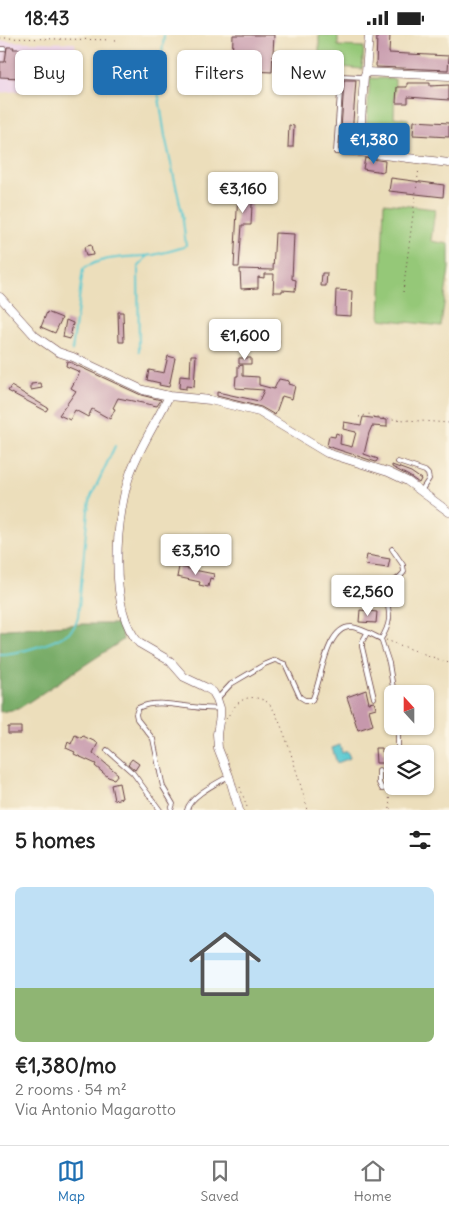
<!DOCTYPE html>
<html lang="en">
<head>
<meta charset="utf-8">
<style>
	:root { --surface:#fff; --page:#f2f2f2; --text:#222; --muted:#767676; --line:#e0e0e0; --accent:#1f6fb2 }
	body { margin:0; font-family:Delius,sans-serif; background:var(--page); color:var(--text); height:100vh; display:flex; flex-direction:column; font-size:19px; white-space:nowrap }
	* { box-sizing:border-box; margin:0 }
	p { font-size:16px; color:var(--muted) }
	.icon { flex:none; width:28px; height:28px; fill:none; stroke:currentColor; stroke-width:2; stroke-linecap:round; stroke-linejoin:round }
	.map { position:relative; height:775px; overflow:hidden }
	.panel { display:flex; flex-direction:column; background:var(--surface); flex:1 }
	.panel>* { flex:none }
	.hud { position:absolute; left:15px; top:15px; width:420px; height:45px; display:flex; gap:10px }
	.needle { width:32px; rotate:339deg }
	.tools { position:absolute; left:384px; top:650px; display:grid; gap:10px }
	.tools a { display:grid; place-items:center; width:50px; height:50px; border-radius:8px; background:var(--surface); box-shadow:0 1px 4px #0004; font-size:25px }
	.price { position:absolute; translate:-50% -42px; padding:0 11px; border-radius:5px; background:#fff; color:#222; font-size:16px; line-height:32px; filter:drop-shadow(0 1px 2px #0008) }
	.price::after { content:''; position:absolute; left:50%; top:30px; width:15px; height:11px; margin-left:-8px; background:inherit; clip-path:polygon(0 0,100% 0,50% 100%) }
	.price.on { background:var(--accent); color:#fff }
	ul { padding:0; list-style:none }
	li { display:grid; align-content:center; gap:10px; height:265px; padding:0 15px }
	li+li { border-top:1px solid var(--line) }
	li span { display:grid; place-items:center; height:155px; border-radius:8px; color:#555 }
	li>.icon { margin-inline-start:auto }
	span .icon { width:90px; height:90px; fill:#fffc; stroke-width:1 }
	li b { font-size:21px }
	h2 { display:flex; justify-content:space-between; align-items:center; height:60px; padding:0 15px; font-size:21px }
	.chip { padding:0 18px; border-radius:8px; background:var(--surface); box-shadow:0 1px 4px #0004; font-size:18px; line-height:45px }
	.chip.on { background:var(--accent); color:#fff }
	.status { display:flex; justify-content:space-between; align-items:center; height:35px; padding:0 25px; background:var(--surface); direction:ltr }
	.status svg { height:14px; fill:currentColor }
	.menu { display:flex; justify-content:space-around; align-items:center; height:70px; border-top:1px solid var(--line); background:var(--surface); font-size:14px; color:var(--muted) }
	.menu a { display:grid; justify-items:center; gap:2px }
	.menu .on { color:var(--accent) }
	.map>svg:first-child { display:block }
</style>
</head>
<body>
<div class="status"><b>18:43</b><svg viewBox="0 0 49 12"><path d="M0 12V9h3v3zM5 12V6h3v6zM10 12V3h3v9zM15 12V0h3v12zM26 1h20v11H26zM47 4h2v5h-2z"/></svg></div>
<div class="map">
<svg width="449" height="775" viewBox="0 0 449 775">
	<rect width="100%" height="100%" fill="#fcf5e5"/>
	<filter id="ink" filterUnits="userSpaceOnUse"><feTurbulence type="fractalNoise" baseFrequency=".02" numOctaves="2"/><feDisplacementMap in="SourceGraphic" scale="10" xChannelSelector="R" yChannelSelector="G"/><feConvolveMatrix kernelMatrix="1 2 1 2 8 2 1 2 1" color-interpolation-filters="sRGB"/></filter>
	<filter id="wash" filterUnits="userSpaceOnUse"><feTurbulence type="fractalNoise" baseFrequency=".0096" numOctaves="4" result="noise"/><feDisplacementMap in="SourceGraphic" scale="20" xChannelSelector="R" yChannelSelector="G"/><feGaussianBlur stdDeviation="1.12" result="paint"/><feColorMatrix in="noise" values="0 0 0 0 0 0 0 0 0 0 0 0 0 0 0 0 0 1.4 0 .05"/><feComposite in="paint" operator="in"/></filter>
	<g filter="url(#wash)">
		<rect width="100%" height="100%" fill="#ecdebb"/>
		<path fill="#ecd1ea" d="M0 6 75 8 82 49 0 58Z"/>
		<path fill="#95c878" stroke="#707452" d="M319 0H338V11L364 12 362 34 319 30Z
			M370 43 395 44 394 82 408 84 407 117 365 114Z
			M384 168 435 174 431 206 449 209V233L441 291 380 284Z"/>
		<path fill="#78ac68" stroke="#61664a" d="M83 589H121L123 605 18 674 0 677V596L7 594Z"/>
		<path fill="#5dcad2" stroke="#54747e" d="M340 710 342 718 347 716 350 723 337 728 332 713Z"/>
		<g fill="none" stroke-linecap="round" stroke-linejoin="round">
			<path stroke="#5dcad2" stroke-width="2" d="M72 316 83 234C103 220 130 223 153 220 163 218 174 215 184 212L186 210 182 178 165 101 158 56 164 0
				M139 316 138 233 146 222 150 220
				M0 619C17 619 63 607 73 593 76 590 77 586 78 582L88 475 91 462 115 411"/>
		</g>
		<g id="blocks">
			<path fill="#c698ac" d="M233 0H274L272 37 232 35Z
				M377 0H390L389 18 449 21 448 35 376 32Z
				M7 12H14L13 14H22L21 43 0 42V27H5Z
				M344 45H356L351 114 340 113Z
				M407 48H430V51L449 50V65L408 62V68H396L397 52H407Z
				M414 86 449 88V102L413 100Z
				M289 90 294 91 293 112H288Z
				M365 123 385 126 384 137 363 134Z
				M239 139 245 140 244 150H253L251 190H242L239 232H234Z
				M391 143 444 150 443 162 389 156Z
				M275 198 294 199 292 244 296 245 295 256 282 255V257H273L274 239H264V243L258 242V253L241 254 240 234 273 235Z
				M91 210 93 220 86 221 84 212Z
				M322 238H327L326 251H321Z
				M336 255 352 256 351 281 335 280Z
				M47 277 62 283 55 298 41 292Z
				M118 277H123L124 307H119Z
				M66 285 73 288 70 304 63 302Z
				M268 304 279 305 278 316 268 315Z
				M191 320H196L194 352 186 351V354L179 353 180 341 190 342Z
				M168 321 175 323 169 352 159 350 160 348 147 345 149 335 164 338Z
				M239 323H251V329H239Z
				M67 326 141 360 161 365 157 371 118 363 113 373 115 374 110 384 92 374 88 382 75 375 70 385 59 380 76 356 71 353 80 337 66 331Z
				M243 330V341L259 342V350L274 354 279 344 289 346 288 349 295 351 292 364 282 361 275 380 261 372 217 361V357L259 366 264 355 235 353 236 341H238V331Z
				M41 348 42 353 31 355V349Z
				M11 351 48 373 46 376 8 356Z
				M363 382 387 385V392L372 391 369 398 364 419 378 424 376 427 327 411 329 401 335 402 336 398 341 400 340 409 352 412 356 397 343 394 344 387 361 390Z
				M392 430 411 437 421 444 419 448 409 441 392 432Z
				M178 509 189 513 186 520 176 516Z
				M367 520 390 524 388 533 365 530Z
				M179 532 214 539 213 544 210 543 208 552 199 550 200 547 177 542Z
				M360 575 377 577 376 588 359 587Z
				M366 655 369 668 374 667 376 673 369 675 373 690 358 695 347 662Z
				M8 692H21V699H8Z
				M75 700 81 703 83 701 98 708 93 718 118 739 114 744 108 742 95 731 96 729 74 719 75 717 66 713 68 707 71 709Z
				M375 713H382V717H384V728H376Z
				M132 724 139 729 135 735 128 729Z
				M119 748 122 763 114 765 111 750Z"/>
		</g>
	</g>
	<g filter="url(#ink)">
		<use href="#blocks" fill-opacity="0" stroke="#623c41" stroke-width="1"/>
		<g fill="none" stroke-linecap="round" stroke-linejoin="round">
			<defs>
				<path id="lane" d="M0 14H4
					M359 117 354 118 336 117 341 41 364 42
					M398 427 425 436 428 439 429 444 421 456
					M367 598 362 607V612L374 663
					M381 604C385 598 388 592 389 584 390 575 384 560 389 551 393 546 400 543 404 537L403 530 392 514
					M381 604 389 628 394 659
					M217 664 231 649 265 629 275 625 285 629 300 662 305 665H312C321 650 325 590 352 592 361 593 373 600 381 604
					M398 691V719
					M107 715 133 738 160 775
					M379 736V748L382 754 389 753 392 744
					M171 775 173 769 163 752 153 704 137 684 136 679 138 673C161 661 194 677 220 673
					M187 775C190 761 217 748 229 741"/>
				<path id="street" d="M369 0 366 37 364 42 359 117 449 128
					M366 37 449 41
					M0 262 35 301 58 317 73 322 143 355 169 361 210 365 259 377 327 418 388 437 407 446 449 477
					M169 361C157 386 141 410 131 436 116 477 107 574 139 608L170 626 184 642 205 652 213 657 217 664 220 673V681L217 699 218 713 229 741 239 775"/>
			</defs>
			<use href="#lane" stroke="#623c41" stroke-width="5.5"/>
			<use href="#street" stroke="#623c41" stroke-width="9"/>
			<path stroke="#623c41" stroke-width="1" stroke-dasharray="1 4" stroke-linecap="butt" d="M0 3 119 5
				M403 257 419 133
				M359 382 369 379 378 383 449 388
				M386 605 449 628
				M226 684C231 677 236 667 245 664 251 661 261 663 267 667 282 678 301 754 308 775
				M240 752 248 775
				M389 758 390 775"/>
			<use href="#lane" stroke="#fff" stroke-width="4"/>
			<use href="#street" stroke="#fff" stroke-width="8"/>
		</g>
	</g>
</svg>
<div class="tools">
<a><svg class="needle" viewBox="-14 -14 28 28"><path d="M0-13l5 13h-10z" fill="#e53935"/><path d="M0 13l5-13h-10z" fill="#767676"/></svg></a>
<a><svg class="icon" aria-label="layers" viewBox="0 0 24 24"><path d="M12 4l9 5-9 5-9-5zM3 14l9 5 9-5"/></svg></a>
</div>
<b class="price on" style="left:374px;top:130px">€1,380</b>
<b class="price" style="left:243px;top:179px">€3,160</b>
<b class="price" style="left:245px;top:326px">€1,600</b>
<b class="price" style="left:196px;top:541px">€3,510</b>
<b class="price" style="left:368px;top:582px">€2,560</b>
<div class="hud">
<a class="chip">Buy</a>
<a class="chip on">Rent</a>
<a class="chip">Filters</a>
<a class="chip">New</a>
</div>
</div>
<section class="panel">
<h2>5 homes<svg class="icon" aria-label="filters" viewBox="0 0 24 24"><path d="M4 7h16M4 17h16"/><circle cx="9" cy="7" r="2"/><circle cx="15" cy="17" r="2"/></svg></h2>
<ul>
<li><span style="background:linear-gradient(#bfe0f5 65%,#8fb573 0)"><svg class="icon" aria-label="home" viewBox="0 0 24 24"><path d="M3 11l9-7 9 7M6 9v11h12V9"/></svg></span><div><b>€1,380/mo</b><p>2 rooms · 54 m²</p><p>Via Antonio Magarotto</p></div></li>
</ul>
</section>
<nav class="menu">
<a class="on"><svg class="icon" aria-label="map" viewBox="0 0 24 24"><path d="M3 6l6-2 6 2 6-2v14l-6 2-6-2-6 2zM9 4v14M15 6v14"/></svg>Map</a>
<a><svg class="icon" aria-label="saved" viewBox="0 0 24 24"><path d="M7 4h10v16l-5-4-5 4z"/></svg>Saved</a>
<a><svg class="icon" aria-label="home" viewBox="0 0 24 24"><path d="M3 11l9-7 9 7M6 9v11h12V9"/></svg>Home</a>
</nav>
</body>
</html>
